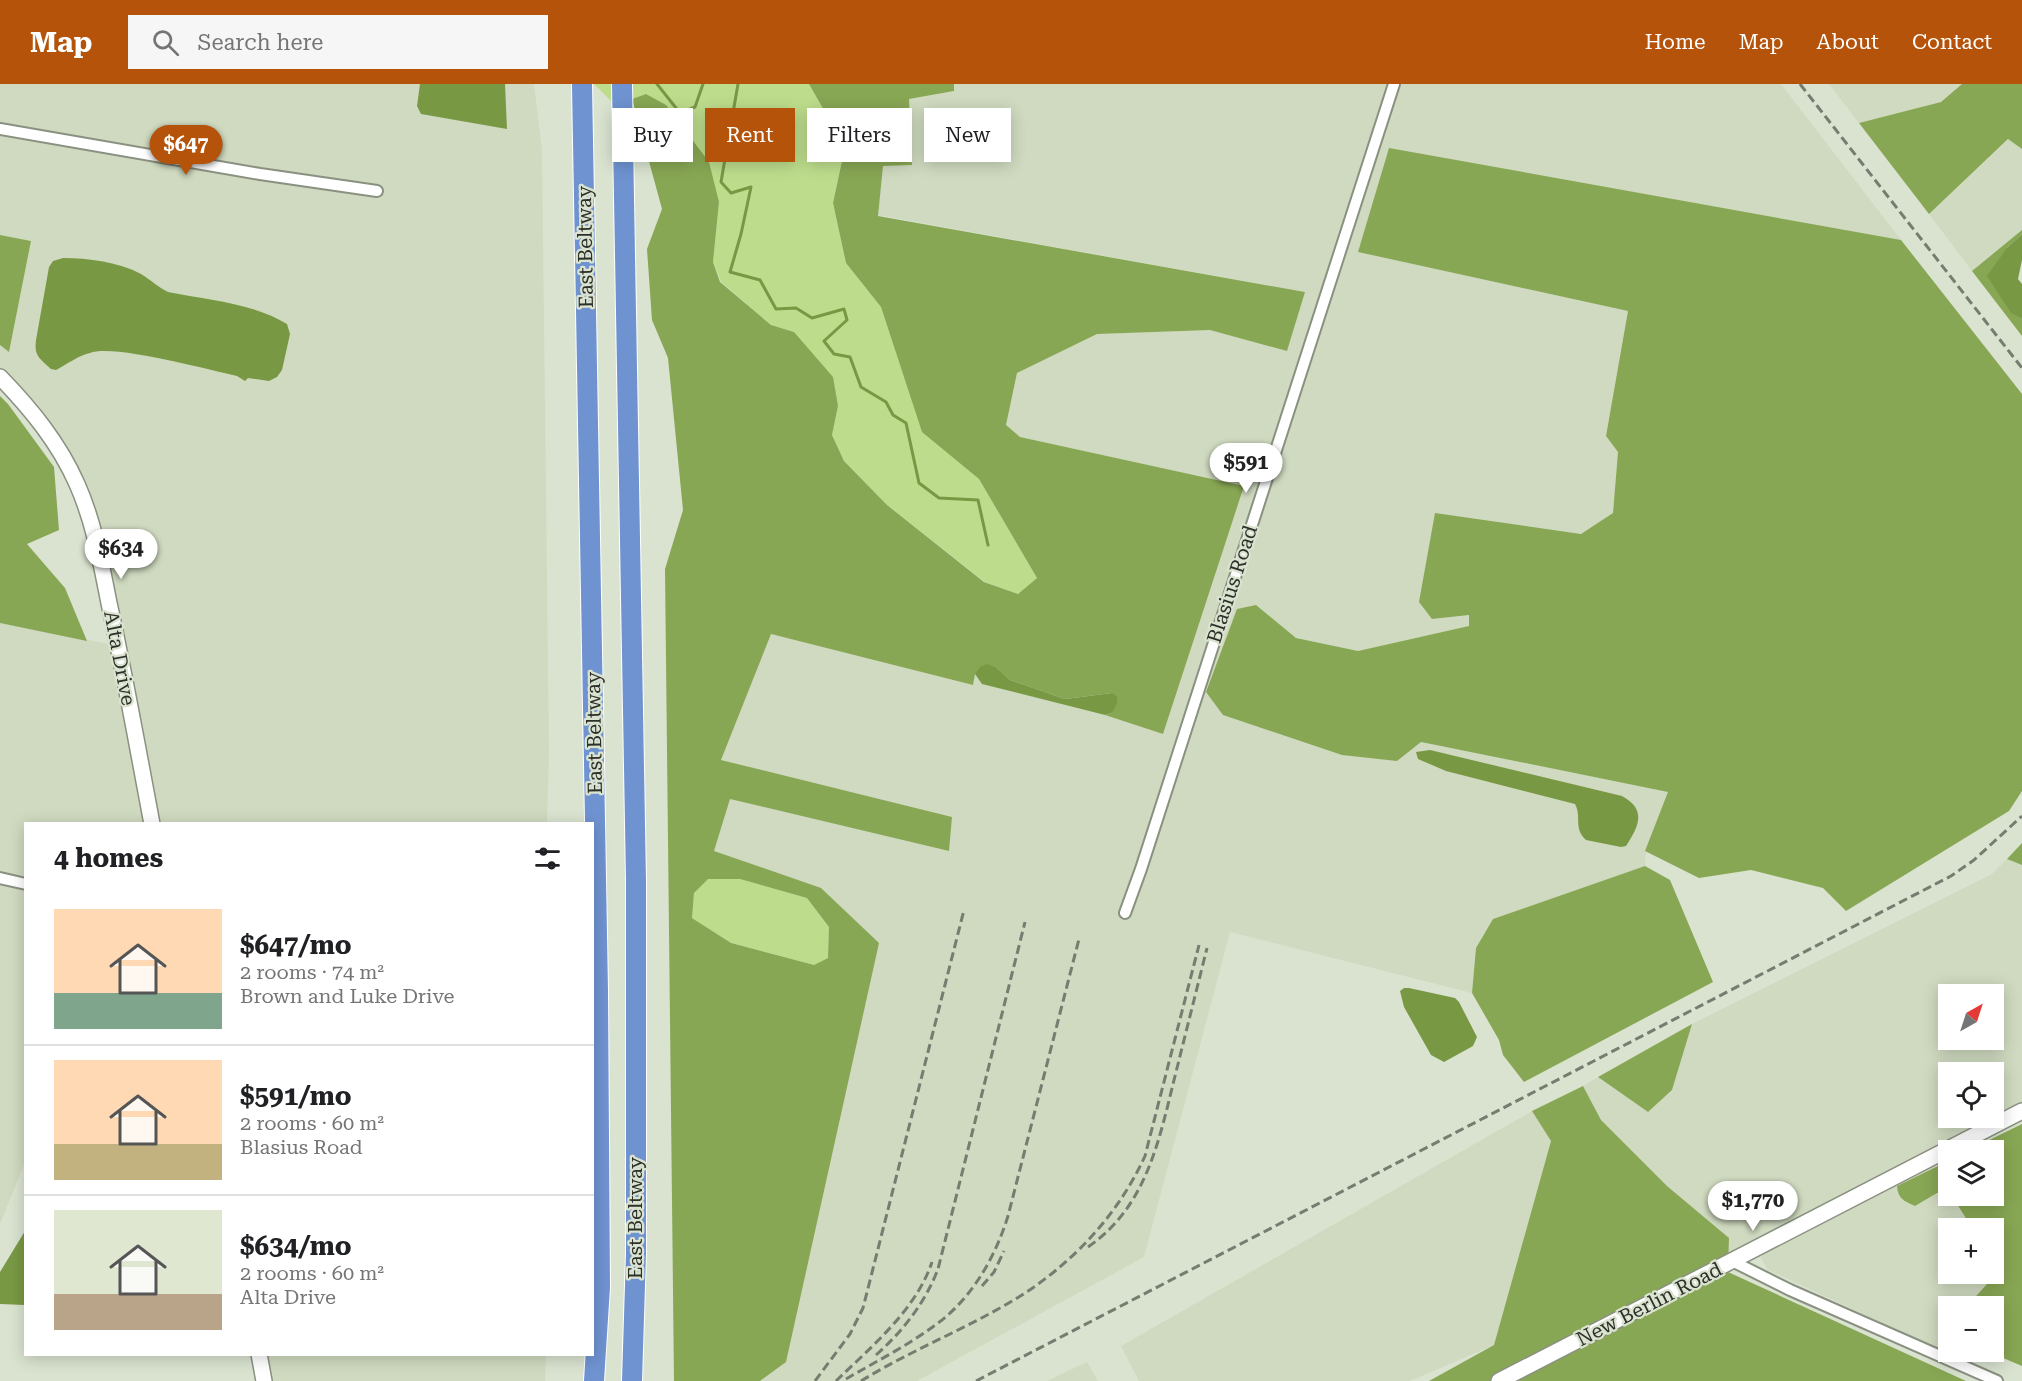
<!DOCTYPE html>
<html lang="en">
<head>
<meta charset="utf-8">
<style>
	:root { --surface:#fff; --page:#f6f6f6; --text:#202124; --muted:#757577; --line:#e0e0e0; --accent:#b45309 }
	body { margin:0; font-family:"Roboto Serif",serif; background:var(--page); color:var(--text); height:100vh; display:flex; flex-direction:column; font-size:22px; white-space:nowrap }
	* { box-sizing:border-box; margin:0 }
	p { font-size:20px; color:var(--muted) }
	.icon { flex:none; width:33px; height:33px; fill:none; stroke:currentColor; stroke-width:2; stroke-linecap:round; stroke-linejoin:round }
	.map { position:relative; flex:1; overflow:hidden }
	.panel { position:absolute; left:24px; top:738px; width:570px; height:534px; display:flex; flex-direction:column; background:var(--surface); border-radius:0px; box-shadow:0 3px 15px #0003 }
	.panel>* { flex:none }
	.top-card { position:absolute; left:612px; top:24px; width:570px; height:54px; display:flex; gap:12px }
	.needle { width:39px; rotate:39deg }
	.fabs { position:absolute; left:1938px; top:900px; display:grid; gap:12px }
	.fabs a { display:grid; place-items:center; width:66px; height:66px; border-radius:0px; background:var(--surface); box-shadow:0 3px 15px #0003; font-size:30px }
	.price { position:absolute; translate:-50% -51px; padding:0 14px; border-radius:21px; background:#fff; color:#222; font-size:20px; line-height:39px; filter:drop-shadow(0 2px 3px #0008) }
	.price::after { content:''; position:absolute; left:50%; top:36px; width:18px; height:14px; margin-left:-9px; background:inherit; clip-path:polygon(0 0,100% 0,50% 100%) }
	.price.current { background:var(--accent); color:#fff }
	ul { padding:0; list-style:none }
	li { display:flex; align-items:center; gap:18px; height:150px; padding:0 30px }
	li+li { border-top:2px solid var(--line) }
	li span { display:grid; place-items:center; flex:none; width:168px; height:120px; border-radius:0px; color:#555 }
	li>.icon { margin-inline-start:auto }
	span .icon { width:72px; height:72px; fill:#fffc; stroke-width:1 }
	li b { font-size:26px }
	h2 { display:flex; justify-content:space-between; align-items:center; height:72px; padding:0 30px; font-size:26px }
	.chip { padding:0 21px; border-radius:0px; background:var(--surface); box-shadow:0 3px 15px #0003; font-size:21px; line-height:54px }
	.chip.current { background:var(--accent); color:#fff }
	header { display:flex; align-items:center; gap:36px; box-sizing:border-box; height:84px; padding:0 30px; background:var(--accent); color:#fff }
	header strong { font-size:28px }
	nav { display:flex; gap:33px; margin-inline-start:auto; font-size:21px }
	.search { width:420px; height:54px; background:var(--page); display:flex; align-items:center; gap:15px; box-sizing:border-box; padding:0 21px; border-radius:0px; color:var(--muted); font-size:22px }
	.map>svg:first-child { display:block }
</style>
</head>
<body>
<header>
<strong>Map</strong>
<div class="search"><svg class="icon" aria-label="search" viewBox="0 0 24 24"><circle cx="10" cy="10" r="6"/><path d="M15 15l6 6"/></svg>Search here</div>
<nav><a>Home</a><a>Map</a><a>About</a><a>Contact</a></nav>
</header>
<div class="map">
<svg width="2022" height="1297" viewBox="0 0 2022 1297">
	<rect width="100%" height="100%" fill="#dae3d0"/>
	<path fill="#cfdac0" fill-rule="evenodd" d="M0 0H534L542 66 549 669 547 739H161L106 467 96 427 80 389 59 351 28 311 0 283V261L9 268 31 157 0 151Z
		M954 0H1781L1901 156 1389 65 1358 168 1628 227 1606 352 1618 368 1613 429 1581 450 1435 429 1432 535 1470 531V542L1358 567 1296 554 1256 521 1397 677 1420 658 1669 708 1646 767 1645 782 1493 835 1476 864 1472 909 1230 848 1144 1173 917 1297H760L786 1278 713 767 730 714 948 767 952 733 721 676 771 550 973 601 975 590 983 600 1105 631 1163 650 1244 402 1020 353 1006 341 1017 289 1097 250 1210 246 1287 266 1305 208 878 131 883 82 912 81 909 15 954 7Z
		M1829 0H1962L1941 18 1859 39Z
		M2009 55 2022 65V146L1972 187 1929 130Z
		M0 539 109 560 144 739 26 740 25 1078 0 1140Z
		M2007 775 2022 781V1018L1994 1033V988H1948V1034H1993L1729 1171V1154L1667 1102 1601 1036 1583 1002 1598 993 1648 1028 1672 1006 1692 940 1992 790ZM1948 910H1994V956H1948Z
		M1532 1027 1551 1057 1494 1261 1410 1297H1139L1121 1262Z
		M1884 1102H1897L1898 1111 1903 1117 1915 1122 1937 1109 1948 1108V1112H1952L1972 1144H1948V1190H1993L1987 1200 1967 1222H1948V1250L1939 1265 1768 1186 1761 1174 1765 1165Z
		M266 1271H546L545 1297H271Z
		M1087 1278 1098 1297H1047Z"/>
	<path fill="#bddd8c" d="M594 0H809L845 63 833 119 846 179 881 223 922 347 979 395 1037 494 1018 510 985 498 887 421 844 377 832 351 838 322 794 248 771 241 721 198 713 178 719 118 646 10 615 21Z
		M707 795H740L807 814 829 843 828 874 814 881 731 859 692 834 694 809Z"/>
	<path fill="#88a754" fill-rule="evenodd" d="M809 0H954V7L909 15 912 81 883 82 878 132 1305 208 1287 267 1210 246 1097 250 1017 289 1006 341 1020 353 1244 402 1163 650 1105 631 1112 629V609L1065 615 1010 596 997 584 975 590 973 601 771 550 721 676 952 733 949 767 730 715 714 767 821 804 879 859 786 1278 760 1297H674L665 485 683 426 668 274 652 236 647 165 662 125 632 15 646 10 666 21 709 78 719 118 713 178 720 198 771 241 794 248 833 293 838 322 832 351 844 377 887 421 984 498 1018 510 1037 494 979 395 922 348 881 223 846 179 833 119 845 63ZM708 795H740L807 814 829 843 828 874 814 881 731 859 692 834 694 809Z
		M1962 0H2022V65L2008 55 1929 130 1859 39 1941 18Z
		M1389 64 1901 156 2022 310V707L2009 727 1846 827 1823 804 1751 786 1699 794 1645 767 1668 708 1421 658 1397 677 1342 671 1223 631 1206 608 1237 525 1256 521 1296 554 1358 567 1469 542V531L1432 535 1419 518 1435 429 1581 450 1613 429 1618 368 1606 352 1628 227 1358 168Z
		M2022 146V150L2007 164 2011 228 2022 235V252L1972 187Z
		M0 151 31 157 9 268 0 261Z
		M0 312 8 320 54 383 59 446 27 460 65 504 87 557 0 539Z
		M2022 759V781L2007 775Z
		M1645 782 1670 796 1713 898 1524 998 1503 971 1499 956 1472 909 1476 864 1493 835Z
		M1692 940 1672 1006 1648 1028 1598 993Z
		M1583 1002 1601 1036 1667 1102 1729 1154 1728 1188 1966 1297H1429L1494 1261 1551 1057 1532 1027Z
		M2022 1040V1282L1989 1268H1994V1222H1967L1987 1200 2001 1174 1994 1168V1144H1972L1952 1112H1994V1066H1969Z
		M1948 1077V1108L1937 1109 1915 1122C1904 1117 1898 1115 1897 1102Z"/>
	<path fill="#799844" d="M420 0H505L507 45 421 30 417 22Z
		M2022 150V176L2018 195 2022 200V235L2011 229 1987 192 2007 164Z
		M63 174C88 174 119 178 141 190 151 196 158 203 168 208 207 216 253 219 287 240L290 250 282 286 277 293 269 297 248 294 245 297 237 292C208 286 114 260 90 269 78 272 67 280 56 286L51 285C39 274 34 272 36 256L49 183 53 177Z
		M987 580 997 584 1010 596 1065 615 1112 609 1117 613V619L1112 629 1105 631 982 600 975 590 980 583Z
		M1430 666 1622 712C1646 725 1640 741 1626 762L1621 763 1586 756C1573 744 1582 733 1575 720L1446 687 1418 675 1416 668Z
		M1404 904H1409L1455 914 1459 918 1477 953 1473 962 1444 978 1431 971 1404 923 1400 907Z
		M25 1147V1221L0 1220V1188Z"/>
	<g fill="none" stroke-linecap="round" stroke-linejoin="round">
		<path stroke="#799844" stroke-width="3" d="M657 0 680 29 695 23 703 0
			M738 0 721 98 731 109 751 103 741 150 730 188 760 196 776 225 796 224 812 234 844 225 847 236 824 257 834 270 850 273 861 303 886 318 893 331 906 339 919 399 939 414 978 416 988 461"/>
		<defs>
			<path id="street" d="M0 45 260 90 377 107
				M0 794 26 800
				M1125 829 1141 785 1394 0
				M1732 1177 1790 1206 1997 1297"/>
			<path id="secondary" d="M0 293C31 325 59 359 77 400 94 438 101 479 109 519 125 592 138 666 152 740
				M259 1270 264 1297
				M1499 1297 2022 1027"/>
			<path id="highway" d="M582 0 598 907 600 1203 594 1297
				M622 0 636 797V1169L632 1297"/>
		</defs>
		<use href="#street" stroke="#8a9180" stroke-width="14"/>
		<use href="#secondary" stroke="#8a9180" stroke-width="18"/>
		<use href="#highway" stroke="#fff" stroke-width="22"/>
		<use href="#street" stroke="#fff" stroke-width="10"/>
		<use href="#secondary" stroke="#fff" stroke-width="15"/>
		<use href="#highway" stroke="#6f93d1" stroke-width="20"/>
		<path stroke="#767c70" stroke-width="3" stroke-dasharray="9 4.5" stroke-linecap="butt" d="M1800 0 2022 284
			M1088 1163C1149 1121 1160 1051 1177 984 1187 944 1197 904 1207 864
			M982 1202 994 1188 1004 1167
			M876 1271C903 1247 925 1219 938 1185L1025 838
			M846 1295C875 1278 907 1262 934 1242 971 1216 995 1174 1008 1132L1079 855
			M815 1297 850 1250 863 1224 964 826
			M836 1297C871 1263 916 1226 932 1178
			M861 1297C913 1265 971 1243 1022 1211 1075 1177 1119 1129 1145 1072L1199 861
			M976 1297 1951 792 1974 776 2022 732"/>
	</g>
	<g text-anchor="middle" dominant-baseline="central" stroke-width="4.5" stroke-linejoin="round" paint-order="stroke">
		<g font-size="20" fill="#2d3029" stroke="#dae3d0">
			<text transform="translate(585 163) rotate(-91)">East Beltway</text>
			<text transform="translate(1232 500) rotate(-72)">Blasius Road</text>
			<text transform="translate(120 574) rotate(79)">Alta Drive</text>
			<text transform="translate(594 649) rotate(-91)">East Beltway</text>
			<text transform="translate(635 1134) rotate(-90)">East Beltway</text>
			<text transform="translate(1649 1220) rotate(-27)">New Berlin Road</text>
		</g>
	</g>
</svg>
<div class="fabs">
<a><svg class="needle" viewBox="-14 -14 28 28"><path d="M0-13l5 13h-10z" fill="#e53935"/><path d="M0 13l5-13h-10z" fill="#757577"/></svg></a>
<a><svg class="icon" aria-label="locate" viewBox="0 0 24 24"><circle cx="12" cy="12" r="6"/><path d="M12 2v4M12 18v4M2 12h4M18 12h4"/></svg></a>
<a><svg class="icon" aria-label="layers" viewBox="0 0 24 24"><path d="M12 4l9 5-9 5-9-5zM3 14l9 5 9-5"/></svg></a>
<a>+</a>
<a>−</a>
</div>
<b class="price current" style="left:186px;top:92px">$647</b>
<b class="price" style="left:1246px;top:410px">$591</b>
<b class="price" style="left:121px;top:496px">$634</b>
<b class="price" style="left:1753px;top:1148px">$1,770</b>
<div class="top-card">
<a class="chip">Buy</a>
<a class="chip current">Rent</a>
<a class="chip">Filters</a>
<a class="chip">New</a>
</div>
<section class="panel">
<h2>4 homes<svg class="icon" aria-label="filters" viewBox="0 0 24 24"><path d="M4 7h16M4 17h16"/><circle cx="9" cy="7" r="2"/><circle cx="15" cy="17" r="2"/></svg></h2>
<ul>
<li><span style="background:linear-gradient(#ffd9b3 70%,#7fa58c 0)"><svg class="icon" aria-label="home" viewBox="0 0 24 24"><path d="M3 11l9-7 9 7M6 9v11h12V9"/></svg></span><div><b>$647/mo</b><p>2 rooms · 74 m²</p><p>Brown and Luke Drive</p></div></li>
<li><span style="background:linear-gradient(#ffd9b3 70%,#c2b280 0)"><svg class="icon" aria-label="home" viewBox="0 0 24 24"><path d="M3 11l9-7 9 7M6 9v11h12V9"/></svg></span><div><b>$591/mo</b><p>2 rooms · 60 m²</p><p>Blasius Road</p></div></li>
<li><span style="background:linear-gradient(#dfe7d0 70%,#b9a48a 0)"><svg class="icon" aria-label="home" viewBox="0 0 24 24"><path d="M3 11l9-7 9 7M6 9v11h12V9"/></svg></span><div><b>$634/mo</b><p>2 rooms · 60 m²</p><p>Alta Drive</p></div></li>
</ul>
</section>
</div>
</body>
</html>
